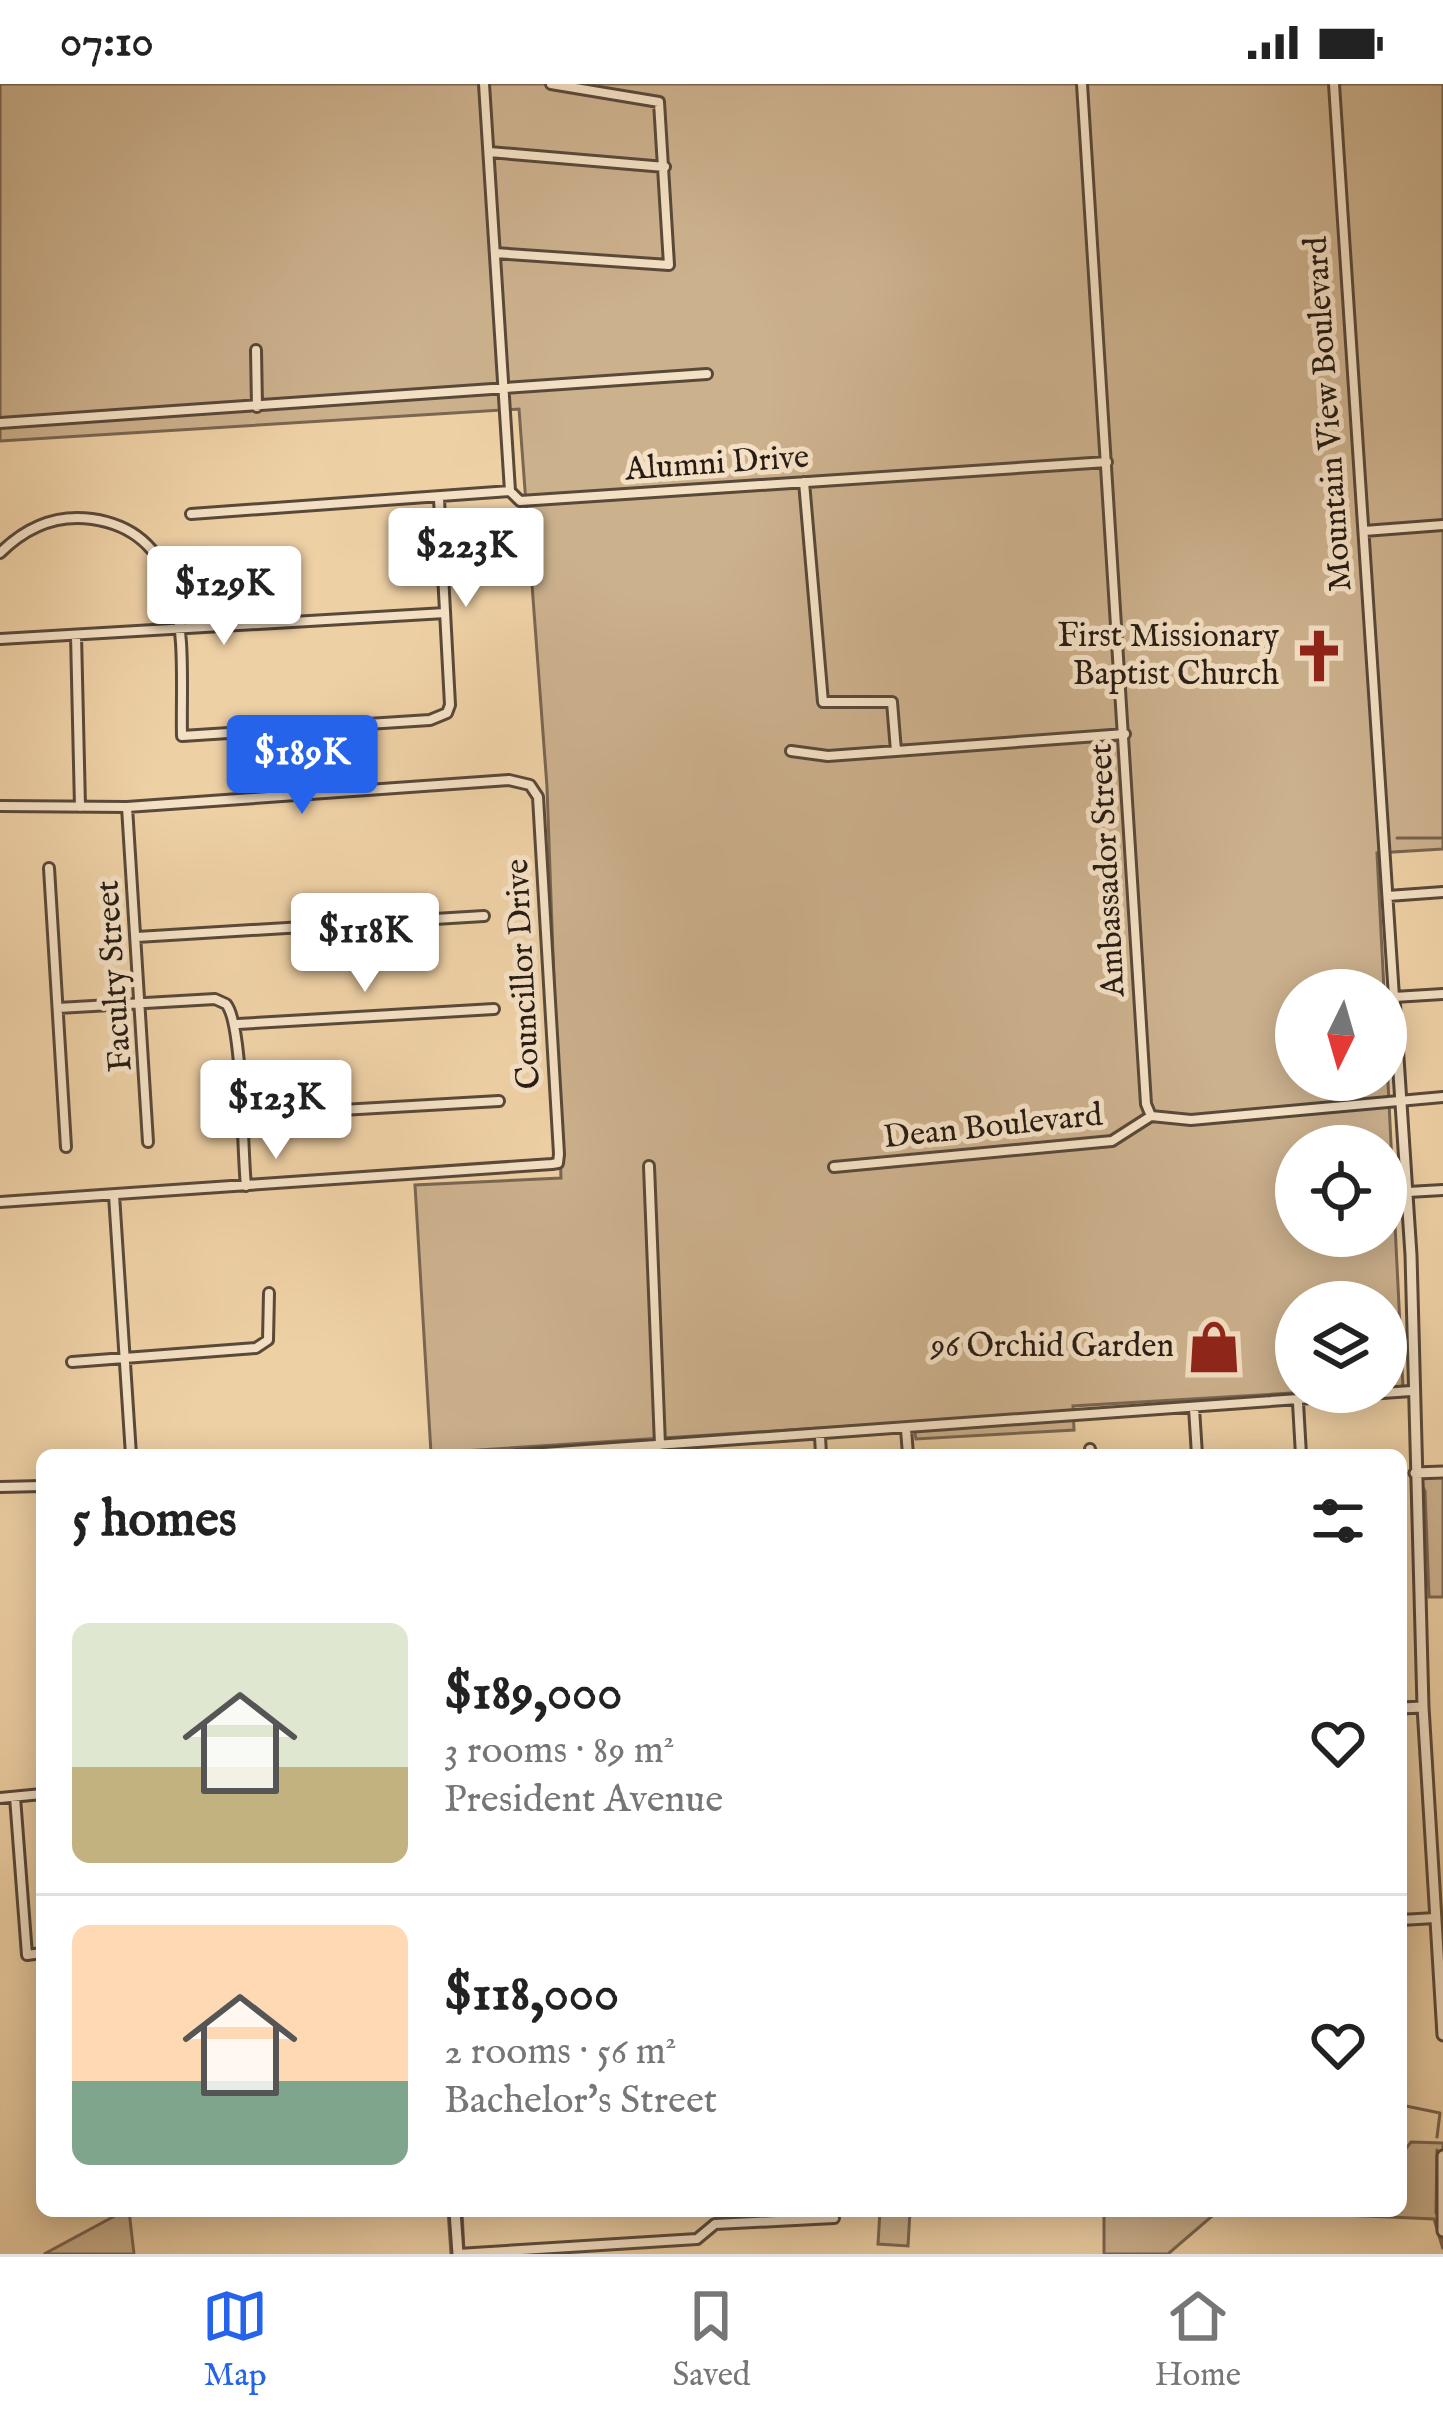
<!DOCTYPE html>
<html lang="en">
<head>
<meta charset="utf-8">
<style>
	:root { --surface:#fff; --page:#f2f2f2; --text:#222; --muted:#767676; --line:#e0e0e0; --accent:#2563eb }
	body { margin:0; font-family:"IM FELL English",serif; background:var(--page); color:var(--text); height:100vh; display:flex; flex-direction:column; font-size:45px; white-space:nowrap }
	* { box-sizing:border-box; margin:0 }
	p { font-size:39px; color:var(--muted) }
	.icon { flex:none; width:66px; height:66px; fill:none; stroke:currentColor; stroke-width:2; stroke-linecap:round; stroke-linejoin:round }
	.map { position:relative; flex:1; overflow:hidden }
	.panel { position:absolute; left:36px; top:1365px; width:1371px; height:768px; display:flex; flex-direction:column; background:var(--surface); border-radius:18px; box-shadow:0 6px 30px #0003 }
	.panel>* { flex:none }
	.needle { width:78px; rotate:185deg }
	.tools { position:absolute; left:1275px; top:885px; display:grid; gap:24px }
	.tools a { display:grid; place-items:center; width:132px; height:132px; border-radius:50%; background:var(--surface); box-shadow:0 6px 30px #0003; font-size:60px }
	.price { position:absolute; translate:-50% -102px; padding:0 27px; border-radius:12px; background:#fff; color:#222; font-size:39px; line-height:78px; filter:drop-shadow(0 3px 6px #0008) }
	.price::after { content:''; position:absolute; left:50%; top:72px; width:36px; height:27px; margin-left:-18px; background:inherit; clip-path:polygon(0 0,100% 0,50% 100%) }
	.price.selected { background:var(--accent); color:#fff }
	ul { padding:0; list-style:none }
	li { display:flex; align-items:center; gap:36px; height:300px; padding:0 36px }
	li+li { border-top:3px solid var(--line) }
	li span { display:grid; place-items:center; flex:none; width:336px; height:240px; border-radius:18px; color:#555 }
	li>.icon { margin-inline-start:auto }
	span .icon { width:144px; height:144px; fill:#fffc; stroke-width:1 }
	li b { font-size:51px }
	h2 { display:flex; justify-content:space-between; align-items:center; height:144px; padding:0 36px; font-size:51px }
	.status { display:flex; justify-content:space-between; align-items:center; height:84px; padding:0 60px; background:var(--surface); direction:ltr }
	.status svg { height:33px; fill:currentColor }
	.menu { display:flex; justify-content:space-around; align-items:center; height:168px; border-top:3px solid var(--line); background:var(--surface); font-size:33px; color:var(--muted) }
	.menu a { display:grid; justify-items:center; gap:6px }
	.menu .selected { color:var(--accent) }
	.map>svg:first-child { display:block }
</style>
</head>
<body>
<div class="status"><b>07:10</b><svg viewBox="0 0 49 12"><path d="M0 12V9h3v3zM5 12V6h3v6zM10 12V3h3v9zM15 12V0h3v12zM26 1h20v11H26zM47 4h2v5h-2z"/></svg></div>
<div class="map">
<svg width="1443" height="2170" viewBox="0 0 1443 2170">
	<rect width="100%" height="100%" fill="#eed0a5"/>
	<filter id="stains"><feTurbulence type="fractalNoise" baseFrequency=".00167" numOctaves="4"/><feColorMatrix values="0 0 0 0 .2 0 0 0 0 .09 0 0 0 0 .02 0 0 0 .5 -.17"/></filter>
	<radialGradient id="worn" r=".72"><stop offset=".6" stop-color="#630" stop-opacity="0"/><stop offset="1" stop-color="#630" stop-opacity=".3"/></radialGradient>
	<path fill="#ccb18d" stroke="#7a6651" stroke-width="3" fill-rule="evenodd" d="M0 0H1443V765L1377 769 1384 906H1296V996H1386V958L1403 1303 1386 1304V1218H1296V1308H1309L1073 1322 1074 1346 916 1355 913 1338 431 1369 415 1101 561 1094 547 703 519 325 0 357ZM1296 1062H1386V1152H1296Z
		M1443 1388V1513H1429L1425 1407 1415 1389Z
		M1411 2058 1443 2059V2165L1434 2135 1343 2131 1401 2127V2071Z
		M124 2127H129L134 2170H44Z
		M880 2127H910L908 2162 878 2160Z
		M1104 2127H1218L1168 2170H1104Z"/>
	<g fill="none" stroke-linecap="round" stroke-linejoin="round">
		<path stroke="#76634e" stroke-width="3" d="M1397 754H1443
			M1401 2021 1440 2029 1437 2053
			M448 2127 451 2170
			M462 2127 464 2168
			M1436 2129 1437 2066"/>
		<defs>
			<path id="minor" d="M484 0 510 407
				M1082 0 1146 1020 1151 1032 1191 1036 1443 1013
				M1334 0 1394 913 1443 910
				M489 68 665 83
				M495 169 669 181 659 18 551 0
				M256 266 257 323
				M0 339 707 290
				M804 398 823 618H892L896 667
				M191 430 510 407 520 417 1107 378
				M1364 447 1443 441
				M0 469C25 444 56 430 92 435 198 450 180 574 182 652L430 636 447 629 450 621 439 415
				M76 551 80 723
				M0 555 445 529
				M791 667 828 672 1125 650
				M0 722 127 723 509 696 530 701 538 713 559 1070 558 1079 552 1080 0 1118
				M127 723 148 1058
				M49 784 66 1063
				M1388 812 1443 808
				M137 853 484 832
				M58 924 215 915 226 920C243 939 242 1066 246 1102
				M238 940 494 925
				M238 1032 499 1017
				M649 1082 660 1361
				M834 1083 1112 1057 1151 1032
				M1408 1108 1443 1106
				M114 1111 131 1371
				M72 1278 256 1264 268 1256 269 1209
				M1298 1319 1301 1371
				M1194 1324 1197 1371
				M906 1345 908 1371
				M820 1352 821 1371
				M1090 1365 1091 1371
				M516 1371 1411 1307
				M0 1403 42 1402
				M15 1713 27 1871 42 1869
				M0 1714 42 1710
				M1401 1836 1435 1834
				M458 2170 697 2155 715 2140 834 2134"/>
			<path id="tertiary" d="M1394 913 1411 1171 1423 1623 1443 1951
				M1415 1389 1443 1388
				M1401 1624 1423 1623
				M1443 2072V2147
				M455 2127 458 2170"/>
		</defs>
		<use href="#minor" stroke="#594939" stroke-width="14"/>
		<use href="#tertiary" stroke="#594939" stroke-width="15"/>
		<use href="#minor" stroke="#f4e0c4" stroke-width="8"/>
		<use href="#tertiary" stroke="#f4e0c4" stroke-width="9"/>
	</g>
	<defs>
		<symbol id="church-bare" viewBox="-9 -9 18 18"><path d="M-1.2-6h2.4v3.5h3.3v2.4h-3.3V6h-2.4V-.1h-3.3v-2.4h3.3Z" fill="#8f2418" stroke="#f4e0c4" stroke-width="2.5" paint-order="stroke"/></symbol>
		<symbol id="shop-bare" viewBox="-9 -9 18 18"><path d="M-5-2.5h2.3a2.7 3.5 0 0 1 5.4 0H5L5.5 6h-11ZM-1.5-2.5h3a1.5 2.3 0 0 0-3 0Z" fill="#8f2418" stroke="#f4e0c4" stroke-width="2.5" paint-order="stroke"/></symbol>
	</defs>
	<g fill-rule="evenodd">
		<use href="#church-bare" x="1281" y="534" width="76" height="76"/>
		<use href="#shop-bare" x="1176" y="1225" width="76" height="76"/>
	</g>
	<g text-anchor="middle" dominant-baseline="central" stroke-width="10" stroke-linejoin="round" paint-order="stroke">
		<g font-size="33" fill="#271c15" stroke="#f4e0c4">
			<text transform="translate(1329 330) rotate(-94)">Mountain View Boulevard</text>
			<text transform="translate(717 380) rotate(-4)">Alumni Drive</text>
			<text transform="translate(1108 786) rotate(-93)">Ambassador Street</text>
			<text transform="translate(524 890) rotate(-93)">Councillor Drive</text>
			<text transform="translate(115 892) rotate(-94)">Faculty Street</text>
			<text transform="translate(993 1043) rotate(-6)">Dean Boulevard</text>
		</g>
		<g font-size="33" fill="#271c15" stroke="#f4e0c4" text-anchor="end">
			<text x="1279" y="553">First Missionary<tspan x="1279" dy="38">Baptist Church</tspan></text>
			<text x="1174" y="1263">96 Orchid Garden</text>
		</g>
	</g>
	<rect width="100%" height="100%" filter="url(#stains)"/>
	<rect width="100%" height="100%" fill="url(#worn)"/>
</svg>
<div class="tools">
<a><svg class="needle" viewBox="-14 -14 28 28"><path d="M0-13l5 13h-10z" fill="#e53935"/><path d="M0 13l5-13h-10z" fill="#767676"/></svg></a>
<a><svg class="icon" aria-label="locate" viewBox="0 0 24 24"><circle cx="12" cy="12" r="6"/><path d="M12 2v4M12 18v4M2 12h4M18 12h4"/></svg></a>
<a><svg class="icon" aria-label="layers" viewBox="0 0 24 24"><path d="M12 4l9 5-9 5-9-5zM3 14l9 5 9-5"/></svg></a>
</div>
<b class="price" style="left:466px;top:526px">$223K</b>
<b class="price" style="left:224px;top:564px">$129K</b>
<b class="price selected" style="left:302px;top:733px">$189K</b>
<b class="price" style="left:365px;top:911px">$118K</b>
<b class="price" style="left:276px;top:1078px">$123K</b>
<section class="panel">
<h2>5 homes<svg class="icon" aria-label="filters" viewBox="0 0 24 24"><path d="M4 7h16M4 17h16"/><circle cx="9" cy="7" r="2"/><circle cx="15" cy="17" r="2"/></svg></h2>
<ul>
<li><span style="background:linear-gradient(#dfe7d0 60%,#c2b280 0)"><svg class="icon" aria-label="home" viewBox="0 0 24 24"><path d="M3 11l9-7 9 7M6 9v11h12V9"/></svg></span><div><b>$189,000</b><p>3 rooms · 89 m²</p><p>President Avenue</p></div><svg class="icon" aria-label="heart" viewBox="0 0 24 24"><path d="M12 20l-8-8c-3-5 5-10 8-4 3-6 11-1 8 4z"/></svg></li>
<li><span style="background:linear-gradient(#ffd9b3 65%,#7fa58c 0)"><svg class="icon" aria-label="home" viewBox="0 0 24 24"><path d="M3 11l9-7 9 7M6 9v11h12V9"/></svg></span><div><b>$118,000</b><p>2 rooms · 56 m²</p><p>Bachelor's Street</p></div><svg class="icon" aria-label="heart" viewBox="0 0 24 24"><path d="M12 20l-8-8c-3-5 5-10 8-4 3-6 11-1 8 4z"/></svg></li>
</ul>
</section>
</div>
<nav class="menu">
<a class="selected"><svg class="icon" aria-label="map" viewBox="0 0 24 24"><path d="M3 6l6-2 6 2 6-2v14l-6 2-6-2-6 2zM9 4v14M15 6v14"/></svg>Map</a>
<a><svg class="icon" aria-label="saved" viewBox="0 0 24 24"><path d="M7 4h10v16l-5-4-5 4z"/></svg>Saved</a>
<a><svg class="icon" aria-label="home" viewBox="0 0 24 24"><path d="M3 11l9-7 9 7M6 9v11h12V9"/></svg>Home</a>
</nav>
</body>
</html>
